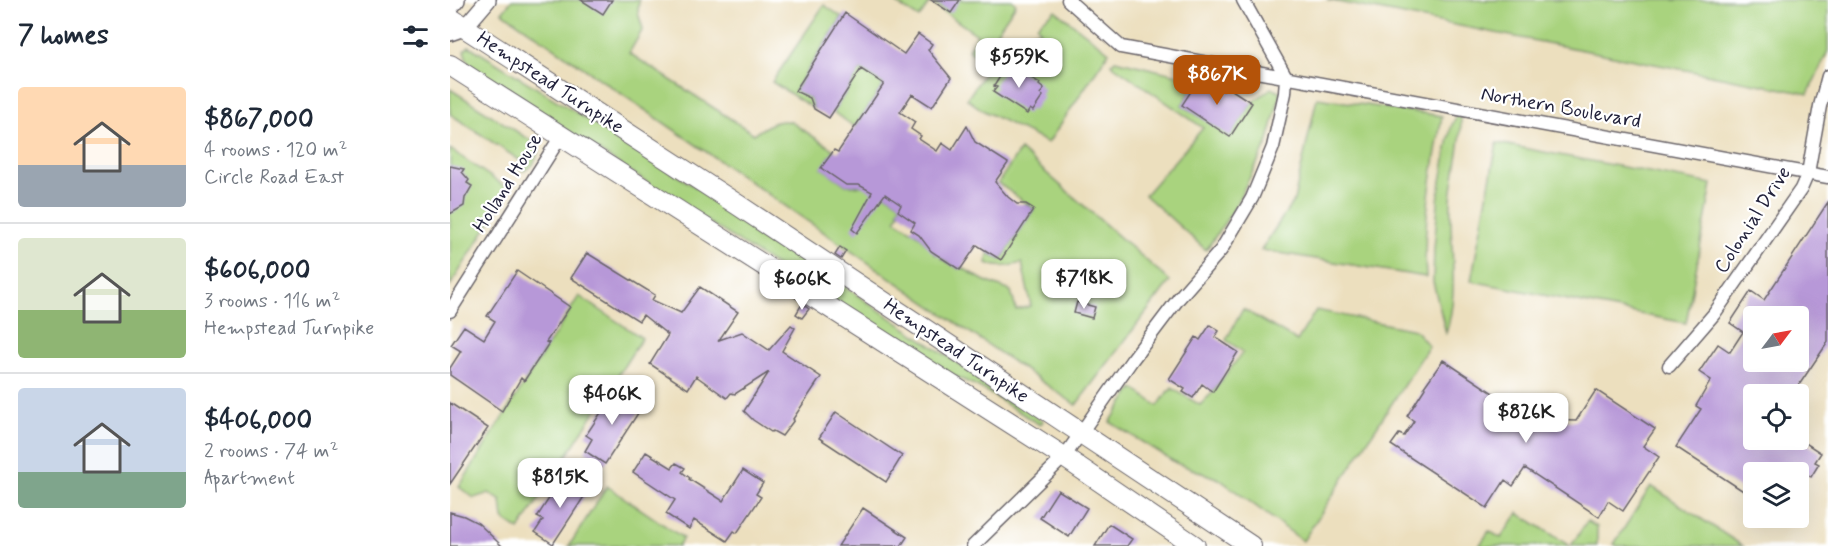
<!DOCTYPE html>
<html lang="en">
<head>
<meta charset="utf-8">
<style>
	:root { --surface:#fff; --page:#f6f6f7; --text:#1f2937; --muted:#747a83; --line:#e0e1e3; --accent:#b45309 }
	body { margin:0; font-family:Mynerve,sans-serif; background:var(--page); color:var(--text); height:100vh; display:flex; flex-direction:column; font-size:22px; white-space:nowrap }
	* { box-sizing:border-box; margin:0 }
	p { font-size:20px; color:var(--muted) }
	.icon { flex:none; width:33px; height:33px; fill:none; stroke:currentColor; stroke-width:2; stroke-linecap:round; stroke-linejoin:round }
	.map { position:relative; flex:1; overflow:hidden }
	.panel { display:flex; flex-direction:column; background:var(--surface); width:450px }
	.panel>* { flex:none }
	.needle { width:39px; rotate:58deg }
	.tools { position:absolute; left:1293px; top:306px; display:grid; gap:12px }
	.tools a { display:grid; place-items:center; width:66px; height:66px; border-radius:6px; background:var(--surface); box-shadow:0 6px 24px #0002; font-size:30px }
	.price { position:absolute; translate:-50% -51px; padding:0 14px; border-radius:12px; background:#fff; color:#222; font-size:20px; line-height:39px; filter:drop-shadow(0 2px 3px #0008) }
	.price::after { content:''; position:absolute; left:50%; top:36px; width:18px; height:14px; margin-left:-9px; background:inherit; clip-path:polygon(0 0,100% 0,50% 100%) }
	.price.selected { background:var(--accent); color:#fff }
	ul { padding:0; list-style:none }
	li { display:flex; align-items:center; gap:18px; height:150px; padding:0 18px }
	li+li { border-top:2px solid var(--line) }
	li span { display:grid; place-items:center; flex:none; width:168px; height:120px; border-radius:6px; color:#555 }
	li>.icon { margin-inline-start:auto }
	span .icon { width:72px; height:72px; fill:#fffc; stroke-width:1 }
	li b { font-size:26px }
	h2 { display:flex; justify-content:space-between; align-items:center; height:72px; padding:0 18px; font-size:26px }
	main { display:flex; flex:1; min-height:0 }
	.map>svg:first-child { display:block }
</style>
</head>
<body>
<main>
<section class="panel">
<h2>7 homes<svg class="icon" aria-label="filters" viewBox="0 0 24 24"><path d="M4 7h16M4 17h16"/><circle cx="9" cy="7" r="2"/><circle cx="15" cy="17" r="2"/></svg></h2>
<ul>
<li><span style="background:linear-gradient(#ffd9b3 65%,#9aa5b1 0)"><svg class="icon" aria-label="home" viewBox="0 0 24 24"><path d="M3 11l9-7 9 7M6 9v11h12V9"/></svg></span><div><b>$867,000</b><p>4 rooms · 120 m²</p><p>Circle Road East</p></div></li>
<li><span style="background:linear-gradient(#dfe7d0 60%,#8fb573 0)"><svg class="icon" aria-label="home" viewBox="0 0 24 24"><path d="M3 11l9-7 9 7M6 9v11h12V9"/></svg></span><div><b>$606,000</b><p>3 rooms · 116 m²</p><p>Hempstead Turnpike</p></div></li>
<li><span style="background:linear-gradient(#c9d6e8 70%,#7fa58c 0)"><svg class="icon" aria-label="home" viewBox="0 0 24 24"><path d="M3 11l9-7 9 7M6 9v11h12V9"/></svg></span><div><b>$406,000</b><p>2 rooms · 74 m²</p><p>Apartment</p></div></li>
</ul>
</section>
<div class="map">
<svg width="1378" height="546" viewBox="0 0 1378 546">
	<rect width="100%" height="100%" fill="#fff"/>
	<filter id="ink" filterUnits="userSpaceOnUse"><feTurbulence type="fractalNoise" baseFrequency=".0167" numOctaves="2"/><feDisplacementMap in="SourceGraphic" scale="12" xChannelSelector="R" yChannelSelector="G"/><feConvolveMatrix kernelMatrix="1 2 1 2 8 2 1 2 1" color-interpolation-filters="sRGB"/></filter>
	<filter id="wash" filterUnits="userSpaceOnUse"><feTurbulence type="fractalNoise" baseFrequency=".008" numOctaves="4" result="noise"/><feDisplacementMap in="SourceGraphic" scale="24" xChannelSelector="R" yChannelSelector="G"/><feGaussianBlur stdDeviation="1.35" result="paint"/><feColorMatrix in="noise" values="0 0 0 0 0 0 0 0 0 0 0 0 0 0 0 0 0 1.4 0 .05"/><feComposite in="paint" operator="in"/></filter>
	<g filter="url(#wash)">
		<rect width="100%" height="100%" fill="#ecdfbe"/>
		<path fill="#a9d37e" stroke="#667a5c" stroke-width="1.5" d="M62 0H189L188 13 193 29 179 53 304 134C317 126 326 118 341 122L384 150 372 168 396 185 425 187 451 205 448 211 450 212 445 220 469 235 486 255 491 250 494 252 491 258 509 269 511 267 533 280 561 291 566 310 581 306 572 263C561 266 549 269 537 263L538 253 551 260 584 209 548 183 570 150 720 281 626 405 52 12Z
			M441 0H562L566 4 529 58 518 50 527 35 480 2 469 18Z
			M877 0H1378V51L1358 94Z
			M374 5 392 17 345 90 360 98 364 109 322 82Z
			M605 10 659 52 598 143 534 111 517 99 545 57 557 62 580 32 591 31 587 26C592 18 599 17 605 10Z
			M19 46 268 201 593 421 590 425 529 387 479 365 24 70 17 60 14 51Z
			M665 60 748 80 732 105 780 136 802 103 821 88 831 92 817 144 782 212 756 250 695 195 753 128 661 64Z
			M411 69 434 84 405 127 383 112Z
			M0 89 82 141 89 150 83 165 74 171 68 169 71 161 0 114Z
			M867 98 992 116C983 169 972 222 976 277L811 250 844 200Z
			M1010 109C1014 140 1003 170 1001 201 999 244 1010 291 996 333L983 282 984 249 989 192 1001 127Z
			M1047 143 1262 184 1236 323 1021 281Z
			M0 149 60 190 0 286Z
			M129 296 192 338 69 530 53 519 51 501 39 493 24 498 9 487Z
			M793 309 847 341 866 310 965 330 979 346 853 541 769 479 726 463 660 422 683 388 708 406 718 391H720L722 388 750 405 763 392 793 352 776 340Z
			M157 486 233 538 228 546H119Z
			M1201 486 1293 546H1167L1164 544Z
			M1068 513 1120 546H1029L1039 531 1051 538Z
			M1137 521 1147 527V546H1121Z"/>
		<g id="blocks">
			<path fill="#b798d8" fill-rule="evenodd" d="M131 0H162L153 14Z
				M481 0H510L501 13Z
				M395 13 454 54 468 34 482 44 478 50 501 78 482 107 462 94 450 112 465 122 461 129 471 136 469 139 487 151 492 143 502 150 517 126 525 142 558 163 545 182 558 197 567 204H576L584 209 551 260 527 245 510 270 481 251 469 235 461 230 465 223 448 211 451 205 435 194 407 233 402 229 422 192 409 185H396L371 168 384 150 388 152 434 84 411 69 379 118 364 109 360 98 345 91Z
				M558 64 590 83 589 85 594 89 590 94 593 96 583 111 580 109 577 114 543 92 547 87 544 86Z
				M751 76 773 91 776 86 802 103 780 137 732 105Z
				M0 166 14 169 12 172 19 180 17 183 22 186 15 198 14 206 0 214Z
				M1378 202V342L1343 394H1304V440H1351L1371 453 1365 462 1369 464 1361 477 1357 474 1348 487V472H1304V498L1226 447 1251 409 1246 406 1261 380 1249 372 1268 344 1280 352 1293 332 1280 323 1301 291 1314 300ZM1304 316H1348V362H1304Z
				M390 247 396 251 391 259 385 255Z
				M137 253 205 295 202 300 231 313 250 287 288 312 269 340 292 332 319 350 341 325 345 328 332 351 371 377 343 419 344 420 332 436 323 431 321 432 303 420 294 411 319 372 285 394 281 393 277 398 246 376 238 389 200 364 218 335 193 315 189 321 121 278Z
				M67 271 120 307 96 342 99 343 74 381 71 378 52 411 0 375V368L11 351 1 345 14 326 34 339 45 321 37 316Z
				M371 274 379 280 373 289 364 283Z
				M627 302 645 307 642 318 624 313Z
				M352 304 359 309 352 318 346 314Z
				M760 325 769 331 765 337 788 352 763 392 752 384 743 398 733 392 735 389 719 379 746 337 750 340Z
				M993 360 1079 417 1080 415 1096 420 1126 421 1146 390 1205 429 1193 446 1209 457 1173 511 1158 501 1149 517 1075 468 1063 486 1055 480 1037 508 941 445 949 434 954 436 964 421 957 416 975 388 974 387Z
				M173 390 194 404 155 464 135 451 142 439 136 435 160 399 165 403Z
				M0 403 38 428 0 484Z
				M386 412 452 456 436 482 369 438Z
				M196 452 222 468 226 463 235 468 232 472 240 478 239 479 273 501 293 470 313 483 306 494 311 497 287 533 284 531 277 541 244 520 239 529 216 514 225 500 183 472Z
				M121 477 139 489 103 544 85 532 93 520 87 517 107 486 112 489Z
				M608 490 637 508 619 537 590 518Z
				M413 508 457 537 451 546H388Z
				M0 512 14 516 28 523 52 546H0Z
				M659 524 682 539 677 546H645Z"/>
		</g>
	</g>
	<g filter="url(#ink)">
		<use href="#blocks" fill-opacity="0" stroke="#696469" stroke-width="1.5"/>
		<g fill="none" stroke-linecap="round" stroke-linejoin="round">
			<defs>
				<path id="minor" d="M618 0 671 47 1378 177
					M0 311 111 136
					M1219 366 1264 314 1351 189 1358 173 1370 106 1378 76
					M523 546 614 457 682 360 729 298 771 250 802 198 823 147 835 93 836 77 793 0"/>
				<path id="tertiary" d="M0 8 7 0
					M0 33 14 28 38 0"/>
				<path id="primary" d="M0 18 288 205 801 546
					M0 65 614 457 745 546"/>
			</defs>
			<use href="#minor" stroke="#696469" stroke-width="15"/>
			<use href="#tertiary" stroke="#696469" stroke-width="18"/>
			<use href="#primary" stroke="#696469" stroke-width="22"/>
			<use href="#minor" stroke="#fff" stroke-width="12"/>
			<use href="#tertiary" stroke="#fff" stroke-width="15"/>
			<use href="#primary" stroke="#fff" stroke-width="20"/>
		</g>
	</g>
	<g text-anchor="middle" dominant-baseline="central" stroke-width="4.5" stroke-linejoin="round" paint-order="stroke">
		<g font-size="20" fill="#22223b" stroke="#fff">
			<text transform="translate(100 83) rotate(33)">Hempstead Turnpike</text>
			<text transform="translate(1111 108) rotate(10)">Northern Boulevard</text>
			<text transform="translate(58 183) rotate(-58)">Holland House</text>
			<text transform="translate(1303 220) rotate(-57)">Colonial Drive</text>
			<text transform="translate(506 351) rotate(34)">Hempstead Turnpike</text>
		</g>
	</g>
</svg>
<div class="tools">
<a><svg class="needle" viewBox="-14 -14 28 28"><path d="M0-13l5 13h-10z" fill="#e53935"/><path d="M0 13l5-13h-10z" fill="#747a83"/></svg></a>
<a><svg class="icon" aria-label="locate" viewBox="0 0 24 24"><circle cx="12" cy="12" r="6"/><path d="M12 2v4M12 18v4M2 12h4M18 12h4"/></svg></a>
<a><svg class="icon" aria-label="layers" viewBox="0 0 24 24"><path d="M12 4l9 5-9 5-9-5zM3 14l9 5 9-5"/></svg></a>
</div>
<b class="price" style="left:569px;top:89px">$559K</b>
<b class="price selected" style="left:767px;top:106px">$867K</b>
<b class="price" style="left:634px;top:310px">$718K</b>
<b class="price" style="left:352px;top:311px">$606K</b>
<b class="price" style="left:162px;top:426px">$406K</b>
<b class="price" style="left:1076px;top:444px">$826K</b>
<b class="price" style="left:110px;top:509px">$815K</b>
</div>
</main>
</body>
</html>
